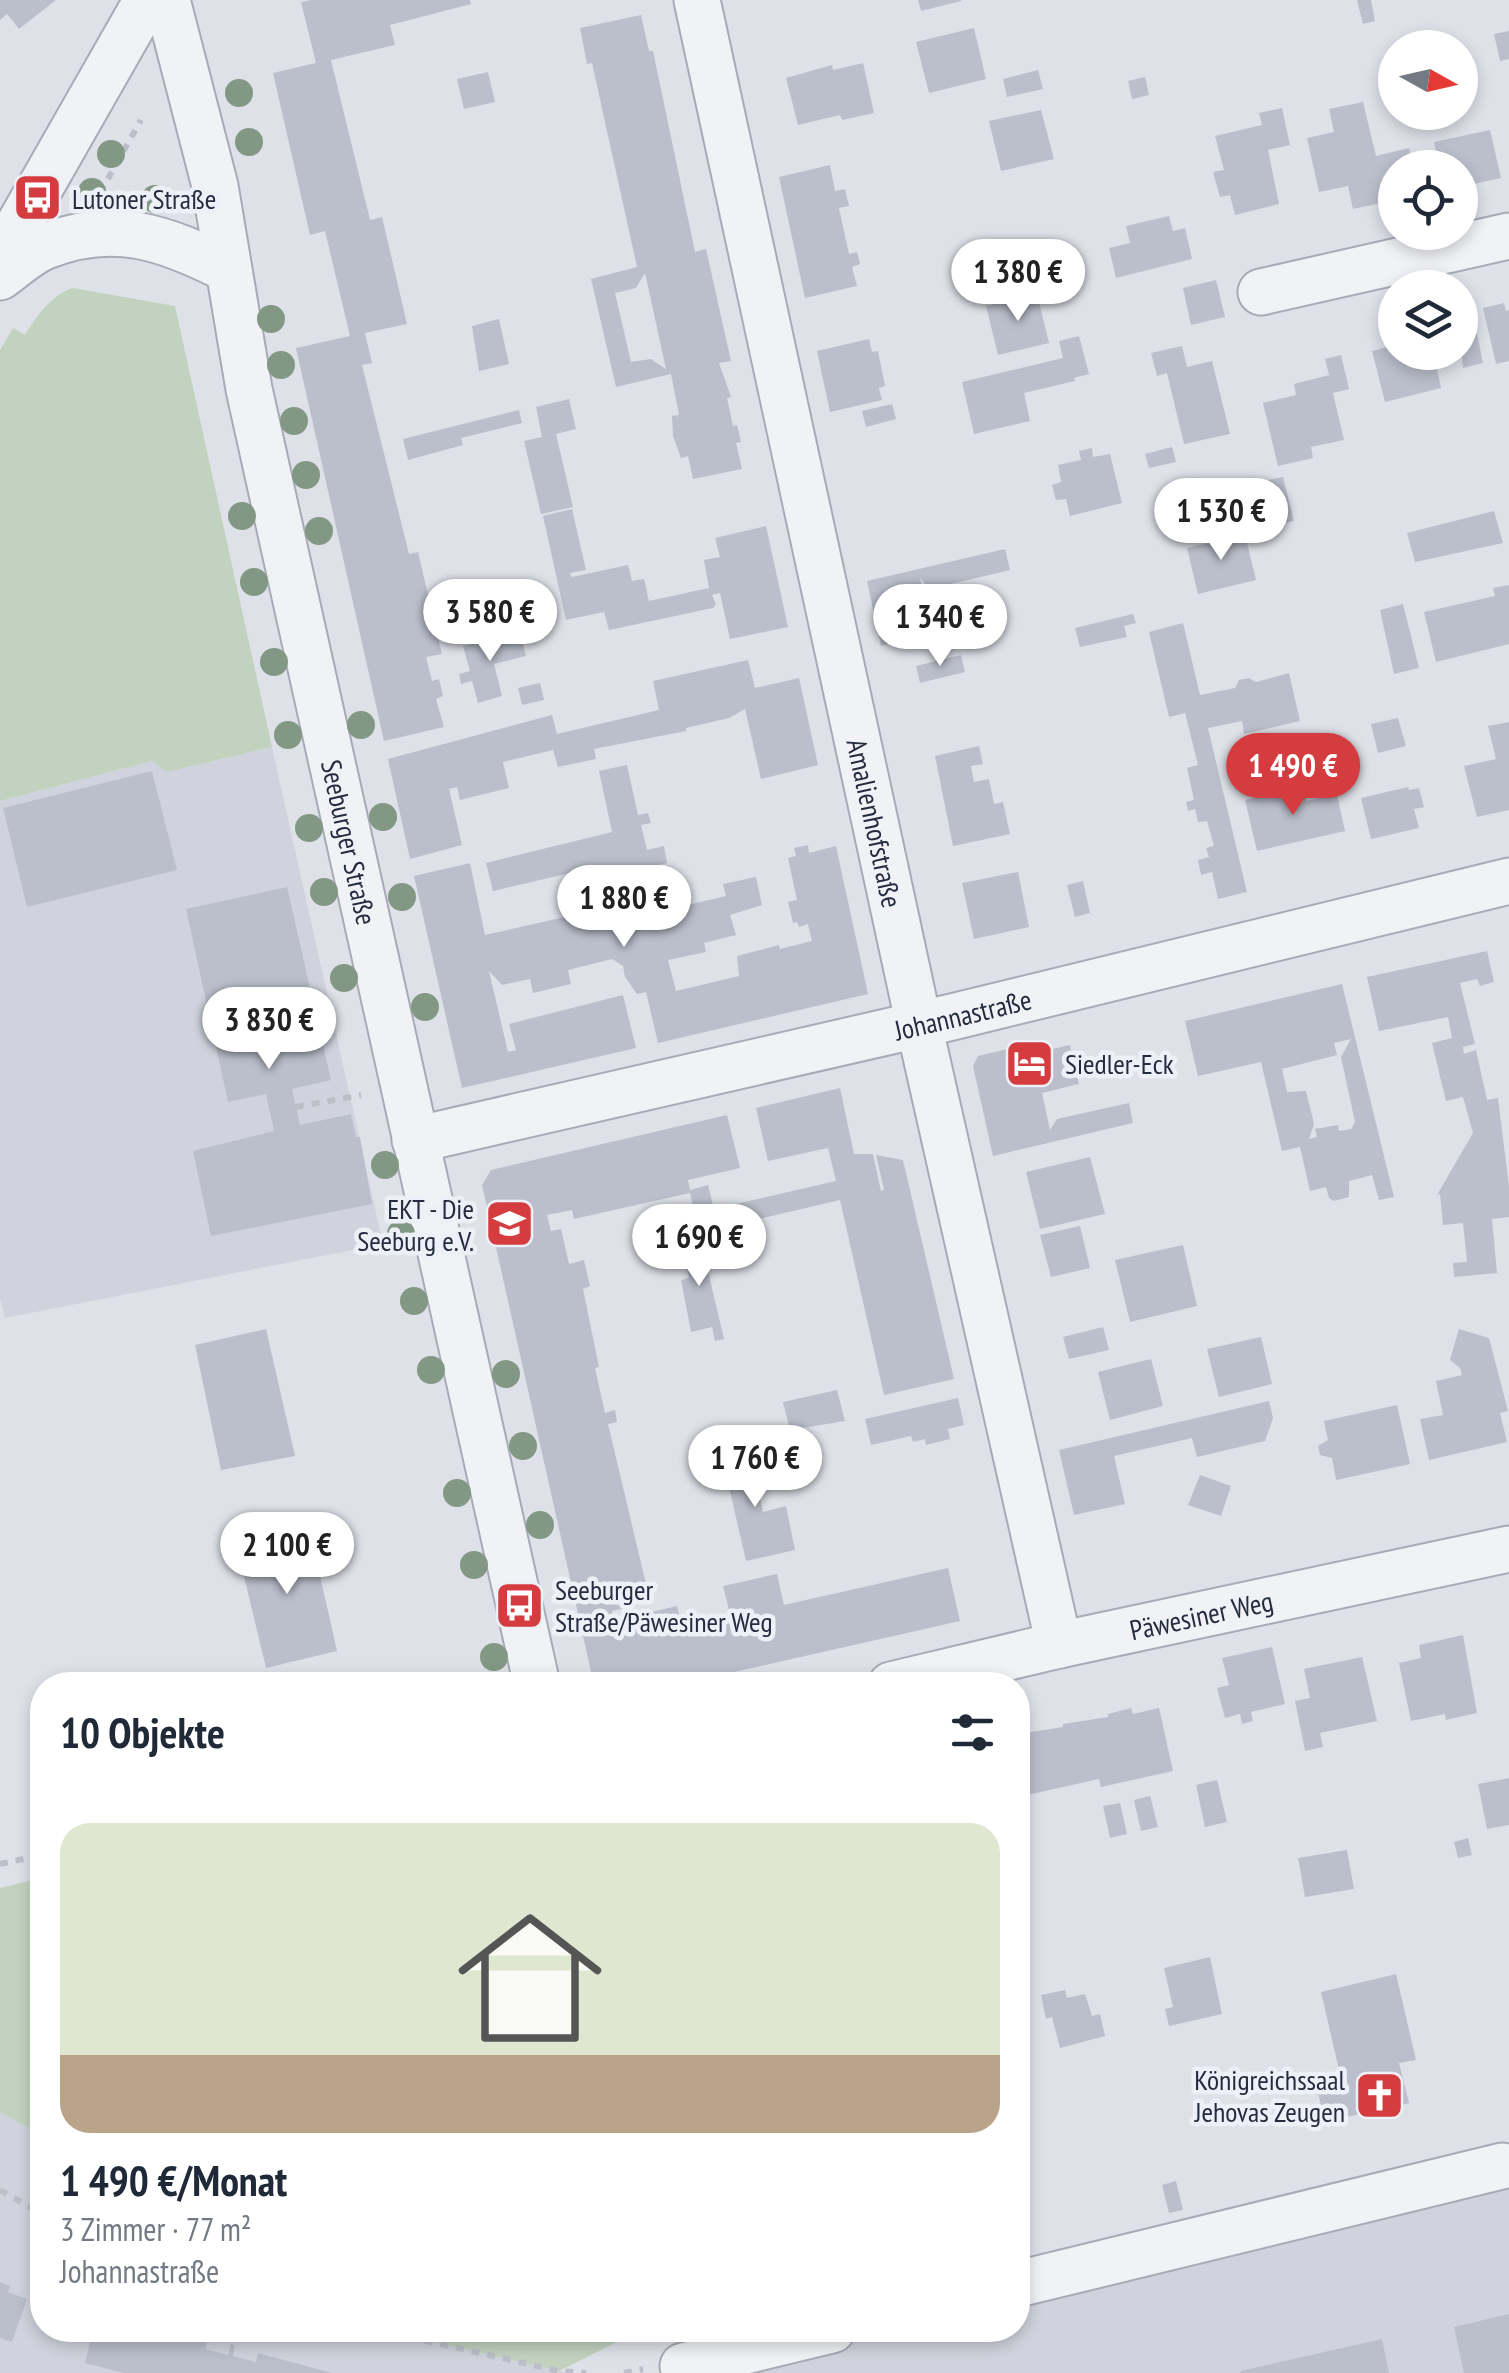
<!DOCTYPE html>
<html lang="de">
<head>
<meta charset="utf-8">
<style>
	:root { --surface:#fff; --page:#f2f2f3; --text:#1f2937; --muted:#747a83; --accent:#d53c3f }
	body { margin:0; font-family:"PT Sans Narrow",sans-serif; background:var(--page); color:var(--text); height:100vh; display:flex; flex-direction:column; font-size:38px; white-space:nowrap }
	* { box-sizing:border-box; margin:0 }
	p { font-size:32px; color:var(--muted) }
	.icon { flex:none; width:55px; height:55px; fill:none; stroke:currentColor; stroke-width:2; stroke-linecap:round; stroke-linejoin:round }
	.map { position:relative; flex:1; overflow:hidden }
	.sheet { position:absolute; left:30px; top:1672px; width:1000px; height:670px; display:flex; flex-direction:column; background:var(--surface); border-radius:40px; box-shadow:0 5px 15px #0003 }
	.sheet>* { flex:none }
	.needle { width:65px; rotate:98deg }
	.buttons { position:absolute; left:1378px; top:30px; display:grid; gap:20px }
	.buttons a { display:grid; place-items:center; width:100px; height:100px; border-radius:50%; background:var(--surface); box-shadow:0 5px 15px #0003; font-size:50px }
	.price { position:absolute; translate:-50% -85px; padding:0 22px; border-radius:35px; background:#fff; color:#222; font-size:32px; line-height:65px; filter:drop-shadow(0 2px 5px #0008) }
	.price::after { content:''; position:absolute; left:50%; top:60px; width:30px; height:22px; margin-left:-15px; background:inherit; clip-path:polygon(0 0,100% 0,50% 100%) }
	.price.current { background:var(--accent); color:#fff }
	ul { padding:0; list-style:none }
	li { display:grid; align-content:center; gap:20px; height:530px; padding:0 30px }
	li span { display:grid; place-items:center; height:310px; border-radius:30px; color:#555 }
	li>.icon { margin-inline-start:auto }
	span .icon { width:180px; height:180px; fill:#fffc; stroke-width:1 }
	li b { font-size:42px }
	h2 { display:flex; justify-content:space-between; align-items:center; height:120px; padding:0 30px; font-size:42px }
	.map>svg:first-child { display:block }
</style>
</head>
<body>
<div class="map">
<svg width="1509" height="2373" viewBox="0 0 1509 2373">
	<rect width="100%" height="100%" fill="#dee1e8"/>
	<path fill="#d0d3dd" d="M272 747 383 1244 5 1318 0 1299V801L153 761 167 772Z
		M0 2112 42 2136V2330H384L568 2373H0Z
		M1509 2187V2373H748L746 2361 876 2330H1018V2296Z"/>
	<path fill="#c1d3bf" d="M73 288 175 306 272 747 167 772 152 761 0 801V350L13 328 25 335C36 317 52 294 73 288Z
		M42 1878V2136L0 2112V1888Z
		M384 2330H628L629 2336 559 2371Z"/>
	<path fill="#bbbfcb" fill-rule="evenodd" d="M0 0H56L19 29 7 14 0 20Z
		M311 0H470L471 4 390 25 395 45 331 60 370 220 382 217 407 324 365 333 372 363 362 365 409 554 418 552 442 654 426 657 432 681 439 679 443 696 436 699 444 727 384 741 296 348 350 336 325 231 310 235 273 73 316 63 301 2Z
		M918 0H961V1L921 11Z
		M1357 0H1371L1375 21 1363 24Z
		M641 15 649 51H653L695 252 706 249 731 361 719 363 731 397 727 398 733 426 737 425 741 442 736 443 742 469 693 479 688 456 681 458 673 436 672 416 679 415 671 374 616 387 591 279 637 267 592 63 587 64 580 28ZM645 273 666 369 651 359 631 362 615 293 636 288Z
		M974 28 986 79 929 93 916 42Z
		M1509 31V59L1500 61 1494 34Z
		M863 63 874 113 842 120 840 115 798 125 786 78 832 65 833 70Z
		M1038 70 1043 89 1007 97 1003 79Z
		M488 72 495 102 464 109 457 79Z
		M1145 77 1149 95 1132 99 1128 81Z
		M1363 102 1376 156 1409 148 1413 168H1395V200L1353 209 1348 186 1319 192 1307 138 1334 132 1329 109Z
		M1282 108 1290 145 1268 150 1279 204 1235 215 1230 195 1220 197 1213 172 1224 170 1215 136 1262 125 1259 113Z
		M1041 110 1054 159 1001 171 989 121Z
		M1490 130 1501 178 1460 187V168H1440L1434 142Z
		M830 165 835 191 845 189 849 206 839 208 849 254 857 252 860 264 852 267 857 286 805 298 779 177Z
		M1169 216 1173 231 1185 228 1192 259 1116 278 1109 248 1130 243 1126 226Z
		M1076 260 1081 283 1047 291 1042 268Z
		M1216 280 1225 317 1191 325 1183 288Z
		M1037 294 1049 343 998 355 986 306Z
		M1504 303 1506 311 1509 310V361L1496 364 1483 308Z
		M499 319 509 364 479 371 472 326Z
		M1477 334 1483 363 1463 368 1460 338Z
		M1079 336 1089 374 1074 378 1075 381 1024 393 1030 421 974 434 962 382 1063 358 1059 341Z
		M869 339 872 352 878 351 885 386 879 388 882 400 830 412 817 351Z
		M1395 345V352H1422L1424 358 1434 355 1441 388 1385 402 1372 351Z
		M1182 346 1187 367 1212 361 1230 434 1184 444 1167 373 1157 376 1151 353Z
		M1341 355 1349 389 1333 393 1344 440 1311 447 1313 458 1278 466 1263 403 1296 395 1294 384 1329 375 1325 359Z
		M569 399 576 429 556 434 573 507 541 514 524 441 542 437 536 407Z
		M892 404 896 419 866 427 862 411Z
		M519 410 522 423 461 438 463 445 408 460 403 439Z
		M1172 447 1176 462 1149 468 1145 454Z
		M1092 448 1093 457 1110 454 1122 503 1070 516 1066 499 1056 500 1052 485 1061 482 1058 465 1081 460 1079 451Z
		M1283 477 1294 521 1275 525 1264 481Z
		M572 509 586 570 570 573 572 577 628 565 632 581 644 579 649 601 709 588 704 560 720 557 715 538 766 526 788 627 730 639 720 593 712 595 716 604 713 608 609 630 604 612 566 620 543 516Z
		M1494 511 1503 543 1415 562 1407 533Z
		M1223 532 1229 538 1245 535 1256 580 1198 594 1187 548 1212 542 1214 535Z
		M1005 549 1010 570 930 589 920 578 933 633 881 646 867 581Z
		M1509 585V644L1436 662 1424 612 1495 596 1493 588Z
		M1403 604 1419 668 1394 674 1380 610Z
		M1133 614 1136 623 1124 626 1127 637 1080 647 1075 628Z
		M1183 623 1200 695 1235 688 1239 680 1249 678 1256 682 1289 673 1300 721 1244 734 1242 721 1208 728 1247 892 1218 899 1212 872 1201 875 1198 860 1209 857 1206 848 1214 846 1207 821 1198 822 1195 809 1188 811 1186 802 1194 800 1187 768 1198 765 1185 713 1169 717 1149 632Z
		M520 632 526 656 494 664 502 696 478 703 472 681 461 684 459 674 470 671 463 646Z
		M961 655 965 672 920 683 916 666Z
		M748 660 755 688 799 678 818 765 761 779 745 709 729 718 686 728V731L594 749 596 759 558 767 553 750 503 762 509 788 460 800 457 787 449 789 462 845 410 859 388 759 552 715 557 734 659 710 653 681Z
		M540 683 544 700 522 705 518 688Z
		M1398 718 1406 746 1378 753 1371 724Z
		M1509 722V810L1477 817 1464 766 1496 759 1488 726Z
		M979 746 983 764 971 766 974 782 989 779 994 804 1003 802 1010 834 953 846 935 756Z
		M627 765 638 815 648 813 651 823 641 825 647 850 664 846 667 863 650 867 658 912 726 896 723 884 756 877 762 905 730 915 736 935 704 943 706 952 668 960 676 991 739 976 737 956 779 945 780 949 812 941 808 924 799 927 797 922 793 923 788 902 797 900 788 858 796 856 794 848 808 845 809 853 836 846 868 994 658 1043 646 992 637 994 625 977 623 966 612 959 568 970 571 984 533 993 530 979 502 985 489 971 508 1052 516 1050 509 1024 623 995 636 1048 462 1088 414 876 470 863 485 935 583 913 576 887 604 881 600 866 493 891 486 863 612 832 599 771Z
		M152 771 177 870 27 907 3 808Z
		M1303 787 1306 801 1337 794 1345 831 1257 851 1245 800Z
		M1408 787 1409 790 1419 788 1424 807 1414 809 1419 828 1371 839 1361 798Z
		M1018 872 1029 927 974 939 962 883Z
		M1083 881 1090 913 1075 917 1067 885Z
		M287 887 331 1080 292 1089 300 1125 351 1114 356 1137H360L372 1204 211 1236 193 1151 274 1131 266 1094 228 1102 186 909Z
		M1487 951 1494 982 1480 986 1477 979 1460 983 1475 1044 1463 1047 1464 1054 1476 1050 1487 1100 1498 1098 1509 1187V1217L1492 1219 1497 1273 1454 1277 1453 1263 1467 1262 1463 1223 1443 1225 1440 1194 1437 1195 1473 1133 1463 1097 1446 1101 1432 1043 1452 1038 1448 1017 1379 1031 1367 977Z
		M1342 984 1394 1197 1379 1200 1372 1175 1349 1181V1197L1334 1201 1329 1198 1326 1187 1310 1191 1300 1147 1282 1151 1261 1062 1198 1076 1185 1021ZM1351 1039 1341 1057 1355 1122 1351 1129 1339 1131 1338 1125 1315 1129 1317 1137 1309 1139 1314 1124 1306 1091 1287 1092 1282 1069 1337 1055 1334 1043Z
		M1029 1044 1031 1054 1070 1045 1079 1084 1042 1093 1050 1130 1057 1119 1129 1103 1133 1123 993 1156 973 1066 978 1056Z
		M840 1088 854 1154H873L881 1191 884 1190 876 1155 903 1160 954 1379 884 1395 840 1200 699 1233 690 1193 574 1219 572 1210 547 1215 551 1231 561 1229 569 1264 584 1260 590 1286 583 1289 599 1367 595 1368 605 1413 615 1410 617 1422 608 1424 646 1584 620 1590 624 1608 612 1611 615 1626 636 1622 635 1616 677 1606 684 1634 732 1622 723 1586 777 1574 784 1605 948 1568 960 1621 677 1685H594L482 1185 491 1170 727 1115 740 1168 688 1180 690 1190 708 1185 714 1209 836 1181 828 1148 768 1161 756 1108Z
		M1090 1157 1105 1214 1040 1229 1026 1172Z
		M1080 1226 1090 1268 1051 1277 1040 1235Z
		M699 1233 724 1339 715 1341 712 1327 691 1332 681 1280 689 1278 679 1238Z
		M1183 1245 1197 1306 1130 1322 1115 1260Z
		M1103 1327 1109 1350 1069 1359 1063 1337Z
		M266 1329 295 1456 221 1470 195 1345Z
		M1459 1329 1489 1338 1508 1411 1500 1413 1507 1442 1429 1460 1420 1419 1443 1415 1436 1381 1462 1375 1460 1368 1450 1360Z
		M1261 1337 1272 1384 1219 1397 1207 1349Z
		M1151 1359 1163 1406 1110 1420 1098 1372Z
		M837 1390 845 1421 790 1430 783 1402Z
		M958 1398 964 1425 948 1429 950 1439 926 1445 925 1439 913 1442 911 1436 871 1445 865 1419Z
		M1269 1401 1273 1418 1265 1441 1197 1457 1192 1438 1114 1456 1125 1504 1074 1515 1059 1450Z
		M1397 1405 1410 1464 1336 1480 1332 1458 1320 1455 1318 1446 1328 1440 1324 1421Z
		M748 1446 763 1512 786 1506 795 1550 746 1561 721 1452Z
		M1200 1475 1231 1486 1221 1516 1188 1505Z
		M309 1527 337 1651 266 1668 236 1543Z
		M1463 1635 1477 1713 1446 1720 1445 1714 1411 1721 1399 1663 1421 1658 1419 1645Z
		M1272 1647 1285 1704 1251 1712 1253 1721 1242 1724 1240 1714 1225 1718 1217 1688 1229 1685 1222 1658Z
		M1362 1657 1377 1721 1320 1733 1323 1747 1305 1751 1295 1701 1310 1698 1304 1669Z
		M1131 1708 1133 1714 1159 1708 1173 1771 1101 1787 1099 1779 1018 1797V1734L1063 1727V1724L1108 1717V1714Z
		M1509 1778V1825L1487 1829 1478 1784Z
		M1217 1780 1227 1822 1205 1827 1196 1785Z
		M1150 1796 1158 1827 1141 1831 1134 1800Z
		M1120 1803 1127 1834 1110 1838 1103 1806Z
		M1468 1838 1472 1855 1458 1858 1454 1842Z
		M1347 1850 1354 1889 1305 1897 1298 1858Z
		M1210 1957 1222 2014 1169 2026 1165 2009 1173 2007 1164 1968Z
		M1396 1974 1416 2060 1399 2063 1409 2103 1325 2122 1315 2080 1340 2074 1321 1992Z
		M1065 1990 1067 1998 1085 1994 1092 2016 1100 2014 1105 2036 1060 2048 1052 2017 1046 2019 1041 1995Z
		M1176 2181 1183 2210 1169 2213 1162 2185Z
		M0 2282 10 2286 8 2292 27 2299 12 2342 0 2338Z
		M1509 2314V2373H1464L1454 2327Z
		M93 2330H170L208 2340 205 2349 228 2355 231 2344 235 2346 233 2356 256 2362 258 2353 332 2373H124L85 2363Z
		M1382 2339 1389 2373H1241L1240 2371Z"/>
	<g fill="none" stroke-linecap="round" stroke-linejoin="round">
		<defs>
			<g id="minor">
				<path id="s1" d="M167 0 215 186 249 389 537 1685"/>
				<path id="s2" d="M697 0 919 1025 1059 1645"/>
				<path d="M0 258 147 0"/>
				<path d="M0 277C14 267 30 252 46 246 114 219 166 238 227 269"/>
				<path d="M1261 292 1509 236"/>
				<path id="s3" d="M415 1140 952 1017 1509 881"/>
				<path id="s4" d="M891 1685 1059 1645 1509 1549"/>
				<path d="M1018 2284 1502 2166"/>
				<path d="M683 2366 832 2330"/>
			</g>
		</defs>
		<use href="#minor" stroke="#a7abb6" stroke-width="49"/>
		<path stroke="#bcbfc7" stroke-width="6" stroke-dasharray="8 8" stroke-linecap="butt" d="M100 193 141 120
			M296 1107 361 1095
			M0 1864 42 1855
			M0 2190 42 2214
			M378 2330 559 2371 586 2373
			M624 2373 643 2369"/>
		<use href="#minor" stroke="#f1f2f6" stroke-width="45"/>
	</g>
	<g fill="#829884">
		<circle cx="239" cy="93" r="14"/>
		<circle cx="249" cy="142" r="14"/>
		<circle cx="111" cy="154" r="14"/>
		<circle cx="92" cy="192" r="14"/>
		<circle cx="155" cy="199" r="14"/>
		<circle cx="271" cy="319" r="14"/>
		<circle cx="281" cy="365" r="14"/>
		<circle cx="294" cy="421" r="14"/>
		<circle cx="306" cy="475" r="14"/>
		<circle cx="242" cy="516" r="14"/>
		<circle cx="319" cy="531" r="14"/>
		<circle cx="254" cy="582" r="14"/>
		<circle cx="274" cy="662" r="14"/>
		<circle cx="361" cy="725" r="14"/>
		<circle cx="288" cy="735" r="14"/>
		<circle cx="383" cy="817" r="14"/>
		<circle cx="309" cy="828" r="14"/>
		<circle cx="324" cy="892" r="14"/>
		<circle cx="402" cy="897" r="14"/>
		<circle cx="344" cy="978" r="14"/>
		<circle cx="425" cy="1007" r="14"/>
		<circle cx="385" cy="1165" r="14"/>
		<circle cx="401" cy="1234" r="14"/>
		<circle cx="414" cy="1301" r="14"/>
		<circle cx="431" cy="1370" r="14"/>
		<circle cx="506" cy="1374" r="14"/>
		<circle cx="523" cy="1446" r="14"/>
		<circle cx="457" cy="1493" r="14"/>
		<circle cx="540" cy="1525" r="14"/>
		<circle cx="474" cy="1565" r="14"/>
		<circle cx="494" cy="1657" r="14"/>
	</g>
	<defs>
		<symbol id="bus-square" viewBox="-11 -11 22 22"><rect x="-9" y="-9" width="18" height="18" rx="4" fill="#d53c3f" stroke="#edf0f6"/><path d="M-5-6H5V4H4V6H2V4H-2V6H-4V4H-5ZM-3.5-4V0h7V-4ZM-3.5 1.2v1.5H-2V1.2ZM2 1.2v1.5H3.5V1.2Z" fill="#fff"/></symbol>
		<symbol id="hotel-square" viewBox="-11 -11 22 22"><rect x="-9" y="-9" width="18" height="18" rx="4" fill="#d53c3f" stroke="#edf0f6"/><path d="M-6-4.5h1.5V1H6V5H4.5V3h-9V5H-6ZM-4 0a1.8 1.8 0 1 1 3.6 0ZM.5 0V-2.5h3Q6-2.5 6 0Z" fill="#fff"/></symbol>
		<symbol id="school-square" viewBox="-11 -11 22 22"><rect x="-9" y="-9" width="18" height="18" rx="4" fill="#d53c3f" stroke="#edf0f6"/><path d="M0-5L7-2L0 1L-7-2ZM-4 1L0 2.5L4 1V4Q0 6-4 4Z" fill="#fff"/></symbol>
		<symbol id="church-square" viewBox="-11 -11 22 22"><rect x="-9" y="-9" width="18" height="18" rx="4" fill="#d53c3f" stroke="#edf0f6"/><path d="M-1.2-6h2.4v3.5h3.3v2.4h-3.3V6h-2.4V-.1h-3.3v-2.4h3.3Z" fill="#fff"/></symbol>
	</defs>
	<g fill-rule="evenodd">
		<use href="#bus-square" x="10" y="170" width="55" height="55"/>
		<use href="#hotel-square" x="1002" y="1036" width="55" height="55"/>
		<use href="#school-square" x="482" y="1196" width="55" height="55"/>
		<use href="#bus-square" x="492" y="1578" width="55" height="55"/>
		<use href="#church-square" x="1352" y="2068" width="55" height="55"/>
	</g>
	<g text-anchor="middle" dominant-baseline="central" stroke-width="9" stroke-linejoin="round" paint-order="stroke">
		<g font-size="28" fill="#262c40" stroke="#edf0f6" text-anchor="start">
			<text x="72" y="198">Lutoner Straße</text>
			<text x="1065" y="1063">Siedler-Eck</text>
			<text x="474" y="1208" text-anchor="end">EKT - Die<tspan x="474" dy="32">Seeburg e.V.</tspan></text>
			<text x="555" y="1589">Seeburger<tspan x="555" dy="32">Straße/Päwesiner Weg</tspan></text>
			<text x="1345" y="2079" text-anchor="end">Königreichssaal<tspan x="1345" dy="32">Jehovas Zeugen</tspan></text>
		</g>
		<g font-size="28" fill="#262c40" stroke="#edf0f6">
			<text stroke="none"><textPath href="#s2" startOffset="842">Amalienhofstraße</textPath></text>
			<text stroke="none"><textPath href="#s1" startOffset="862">Seeburger Straße</textPath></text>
			<text stroke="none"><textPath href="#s3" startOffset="562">Johannastraße</textPath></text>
			<text stroke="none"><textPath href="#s4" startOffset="318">Päwesiner Weg</textPath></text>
		</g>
	</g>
</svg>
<div class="buttons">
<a><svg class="needle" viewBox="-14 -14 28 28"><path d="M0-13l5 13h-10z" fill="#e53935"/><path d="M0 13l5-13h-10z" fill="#747a83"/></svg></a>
<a><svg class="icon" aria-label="locate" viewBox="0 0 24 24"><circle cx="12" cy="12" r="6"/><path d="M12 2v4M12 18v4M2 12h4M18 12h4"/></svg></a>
<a><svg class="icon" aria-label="layers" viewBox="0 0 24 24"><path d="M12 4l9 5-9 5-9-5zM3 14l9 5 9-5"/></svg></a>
</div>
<b class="price" style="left:1018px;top:324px">1 380 €</b>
<b class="price" style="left:1221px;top:563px">1 530 €</b>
<b class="price" style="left:490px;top:664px">3 580 €</b>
<b class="price" style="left:940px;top:669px">1 340 €</b>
<b class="price current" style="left:1293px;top:818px">1 490 €</b>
<b class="price" style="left:624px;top:950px">1 880 €</b>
<b class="price" style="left:269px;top:1072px">3 830 €</b>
<b class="price" style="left:699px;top:1289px">1 690 €</b>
<b class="price" style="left:755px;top:1510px">1 760 €</b>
<b class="price" style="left:287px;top:1597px">2 100 €</b>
<section class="sheet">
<h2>10 Objekte<svg class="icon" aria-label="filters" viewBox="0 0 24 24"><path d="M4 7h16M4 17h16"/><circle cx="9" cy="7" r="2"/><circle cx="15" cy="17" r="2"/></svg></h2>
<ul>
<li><span style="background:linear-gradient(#dfe7d0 75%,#b9a48a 0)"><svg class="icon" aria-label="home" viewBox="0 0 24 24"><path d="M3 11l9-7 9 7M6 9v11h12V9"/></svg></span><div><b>1 490 €/Monat</b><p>3 Zimmer · 77 m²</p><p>Johannastraße</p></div></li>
</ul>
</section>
</div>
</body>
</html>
